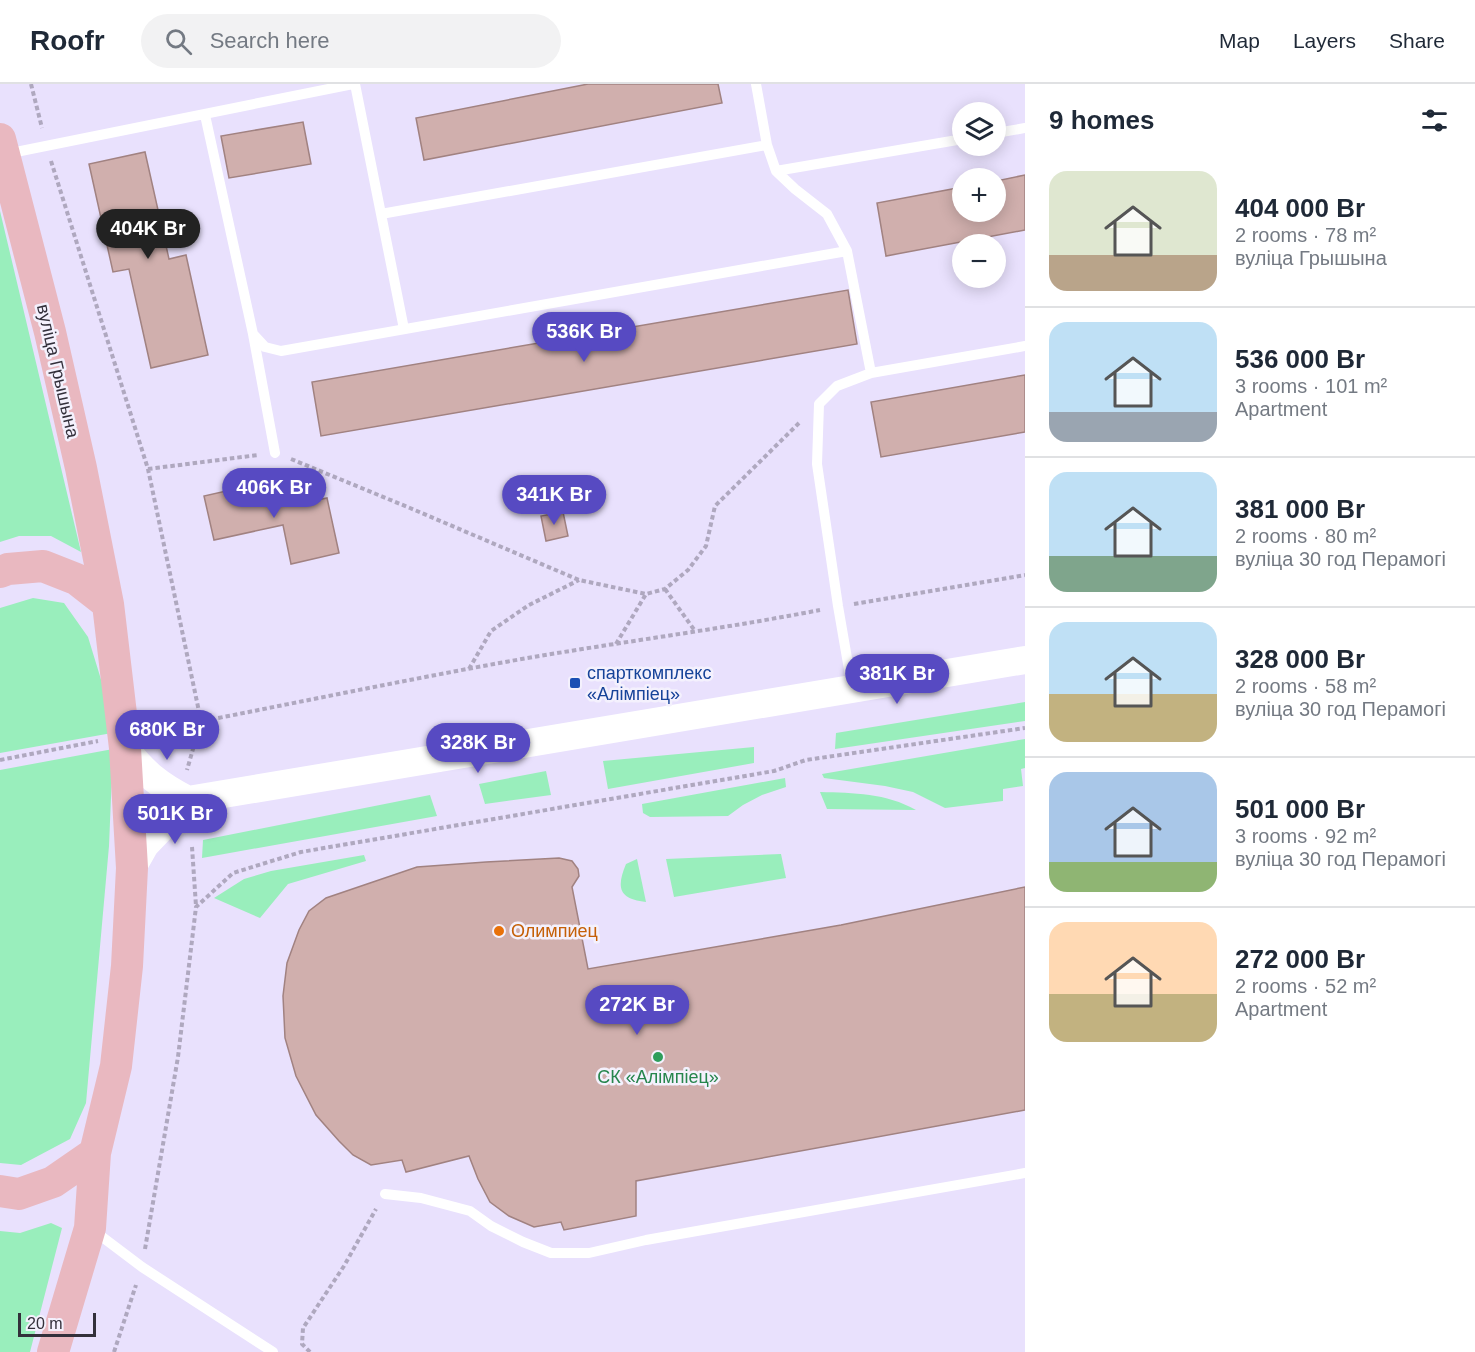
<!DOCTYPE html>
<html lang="en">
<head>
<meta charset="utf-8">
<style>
	:root { --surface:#fff; --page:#f2f2f3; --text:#1f2937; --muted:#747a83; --line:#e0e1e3; --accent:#574ac2 }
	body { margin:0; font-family:Helvetica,sans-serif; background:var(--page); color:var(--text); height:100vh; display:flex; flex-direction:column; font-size:22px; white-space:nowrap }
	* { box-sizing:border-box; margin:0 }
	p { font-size:20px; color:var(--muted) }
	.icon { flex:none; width:33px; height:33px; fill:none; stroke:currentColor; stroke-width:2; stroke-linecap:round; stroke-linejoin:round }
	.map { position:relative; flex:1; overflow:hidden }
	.details { display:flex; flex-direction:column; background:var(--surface); width:450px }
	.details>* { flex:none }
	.controls { position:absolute; left:952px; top:18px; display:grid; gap:12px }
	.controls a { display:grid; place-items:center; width:54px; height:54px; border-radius:50%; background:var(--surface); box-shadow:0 3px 15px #0003; font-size:30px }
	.scale { position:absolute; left:18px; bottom:15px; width:78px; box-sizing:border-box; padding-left:6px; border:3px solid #33303b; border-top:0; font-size:16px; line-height:21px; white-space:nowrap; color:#33303b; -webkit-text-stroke:4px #f4f1fd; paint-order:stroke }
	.price { position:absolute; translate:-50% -51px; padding:0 14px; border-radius:21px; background:var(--accent); color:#fff; font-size:20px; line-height:39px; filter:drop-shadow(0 2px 3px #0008) }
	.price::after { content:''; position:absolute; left:50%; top:36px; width:18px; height:14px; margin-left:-9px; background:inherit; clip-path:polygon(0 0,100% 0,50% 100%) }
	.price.on { background:#222; color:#fff }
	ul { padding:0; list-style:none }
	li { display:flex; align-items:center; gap:18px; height:150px; padding:0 24px }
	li+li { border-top:2px solid var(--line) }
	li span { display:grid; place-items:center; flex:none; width:168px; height:120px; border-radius:18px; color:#555 }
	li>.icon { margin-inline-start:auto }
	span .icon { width:72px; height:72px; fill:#fffc; stroke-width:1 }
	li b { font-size:26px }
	h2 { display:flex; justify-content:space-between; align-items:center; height:72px; padding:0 24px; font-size:26px }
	header { display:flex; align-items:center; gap:36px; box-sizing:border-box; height:84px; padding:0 30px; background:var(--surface); border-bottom:2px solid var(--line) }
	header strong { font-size:28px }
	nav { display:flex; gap:33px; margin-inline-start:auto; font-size:21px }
	.search { width:420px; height:54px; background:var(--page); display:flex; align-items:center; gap:15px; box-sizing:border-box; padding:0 21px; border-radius:33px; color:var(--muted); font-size:22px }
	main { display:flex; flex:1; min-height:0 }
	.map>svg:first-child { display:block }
</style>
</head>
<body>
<header>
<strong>Roofr</strong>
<div class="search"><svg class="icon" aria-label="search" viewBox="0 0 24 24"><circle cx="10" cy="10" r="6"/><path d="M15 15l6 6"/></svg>Search here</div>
<nav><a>Map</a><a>Layers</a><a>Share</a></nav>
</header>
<main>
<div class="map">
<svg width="1025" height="1268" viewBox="0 0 1025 1268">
	<rect width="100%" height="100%" fill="#e9e1fd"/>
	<path fill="#99eebc" d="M0 127 81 468 51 452H19L0 458Z
		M33 514 64 519 88 553 103 602 112 649 0 669V524Z
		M1025 618V637L835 665 836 649Z
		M1025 655V684L1021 685 1023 702 1003 705V717L945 724 913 708 885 702 824 694 822 690Z
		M754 663V679L608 705 603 677Z
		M113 665 109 762 86 1019 70 1055 21 1081 0 1079V686Z
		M546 687 551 711 485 720 479 700Z
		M785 694 786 703 762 711 743 721 728 732 650 733 643 729 642 720Z
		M820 708C854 709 886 709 916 726L827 725Z
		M430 711 437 732 202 774 203 756Z
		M781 770 786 794 674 813 666 775Z
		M364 771 366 777 288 800 260 834 214 814 244 795 271 787Z
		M637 775 646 818C619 815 616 804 626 780Z
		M51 1139 62 1144 30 1268H0V1147L20 1149Z"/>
	<path fill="#d0afad" stroke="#a18281" stroke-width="1.5" d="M588 0H718L722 19 424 76 416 34Z
		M303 38 311 80 229 94 221 52Z
		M145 68 169 175 186 171 208 271 151 284 129 185 113 188 89 80Z
		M1025 91V146L886 172 877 119 963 103V128H996V97Z
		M848 206 857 260 321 352 312 298Z
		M1025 291V348L881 373 871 318Z
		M283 394 290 422 327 414 339 469 291 480 283 441 214 456 204 412Z
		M563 428 568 452 546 457 541 432Z
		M559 774 572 777 578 785 579 792 572 803 588 885 841 841 1025 803V1026L636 1097V1132L564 1146 561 1138 534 1143 509 1132 490 1118 478 1095 469 1072 406 1088 402 1076 371 1081 353 1071 339 1057 316 1031 296 992 285 954 283 912 287 879 299 846 309 827 326 814 417 783 486 778Z"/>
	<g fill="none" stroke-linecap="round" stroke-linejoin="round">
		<path stroke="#afa8bf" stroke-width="4" stroke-dasharray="4.5 3" stroke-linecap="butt" d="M31 0 42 44
			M51 77 148 385 201 637 187 686
			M291 375 410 424 579 496 646 510 665 505 688 486 706 462 715 422 799 339
			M148 385 258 371
			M665 505 695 547
			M854 520 1025 491
			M616 560 646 510
			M469 585 491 547 529 521 579 496
			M152 647C266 625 380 601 494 580 603 560 712 547 820 526
			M0 676 98 657
			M192 763 196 822
			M145 1165 178 973 196 823 233 789 301 768 774 687 806 676 1025 644
			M114 1268 136 1201
			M310 1268 302 1260 303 1244 344 1182 376 1125"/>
		<path stroke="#fff" stroke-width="10" d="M355 0 404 245
			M756 0 767 61 776 87 795 105 827 130 847 167 871 289
			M205 31 253 250 265 263 281 267 847 167
			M996 49 1025 44
			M6 70 353 0
			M776 87 963 55
			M381 130 767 61
			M253 250 275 369
			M852 603 838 522 817 380 819 320 837 302 871 289 1025 262
			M385 1110 421 1114 470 1127 491 1142 523 1158 551 1169H589L646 1156 1025 1089
			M93 1146 142 1183 273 1268"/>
		<path stroke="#fff" stroke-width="28" d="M125 664C144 689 160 702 188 716L1025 576
			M132 784 145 761 188 716"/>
		<path stroke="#e9b8c0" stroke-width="32" d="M0 55 50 248 81 384 108 520
			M0 488 8 485 43 482 76 495 108 520 125 664 132 784 127 882 116 982 95 1069 53 1098 19 1110 0 1107
			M53 1268 90 1144 95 1069"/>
	</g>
	<rect fill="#1a4fb4" stroke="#f4f1fd" stroke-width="2" x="569" y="593" width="12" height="12" rx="3"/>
	<circle fill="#e8710a" stroke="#f4f1fd" stroke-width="2" cx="499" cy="847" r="6"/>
	<circle fill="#2e9e5b" stroke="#f4f1fd" stroke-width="2" cx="658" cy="973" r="6"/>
	<g text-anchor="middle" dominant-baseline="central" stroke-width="5" stroke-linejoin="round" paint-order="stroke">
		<g font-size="18" fill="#33303b" stroke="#f4f1fd">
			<text transform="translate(58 287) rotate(77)">вуліца Грышына</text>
		</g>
		<g font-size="18" fill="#164399" stroke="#f4f1fd" text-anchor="start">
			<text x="587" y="589">спарткомплекс<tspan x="587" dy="21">«Алімпіец»</tspan></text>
		</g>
		<g font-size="18" fill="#c56008" stroke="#f4f1fd" text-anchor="start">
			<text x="511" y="847">Олимпиец</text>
		</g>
		<g font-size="18" fill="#27864d" stroke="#f4f1fd">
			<text x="658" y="993">СК «Алімпіец»</text>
		</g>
	</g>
</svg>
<div class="controls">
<a><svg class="icon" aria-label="layers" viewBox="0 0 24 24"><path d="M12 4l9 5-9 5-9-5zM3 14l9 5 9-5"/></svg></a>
<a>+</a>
<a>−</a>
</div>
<div class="scale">20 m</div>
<b class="price on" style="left:148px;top:176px">404K Br</b>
<b class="price" style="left:584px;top:279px">536K Br</b>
<b class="price" style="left:274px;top:435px">406K Br</b>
<b class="price" style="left:554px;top:442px">341K Br</b>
<b class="price" style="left:897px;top:621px">381K Br</b>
<b class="price" style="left:167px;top:677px">680K Br</b>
<b class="price" style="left:478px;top:690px">328K Br</b>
<b class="price" style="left:175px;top:761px">501K Br</b>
<b class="price" style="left:637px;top:952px">272K Br</b>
</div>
<section class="details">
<h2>9 homes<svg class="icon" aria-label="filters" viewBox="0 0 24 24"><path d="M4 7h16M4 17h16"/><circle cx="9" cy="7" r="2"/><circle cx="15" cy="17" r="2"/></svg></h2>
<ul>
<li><span style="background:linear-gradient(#dfe7d0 70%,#b9a48a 0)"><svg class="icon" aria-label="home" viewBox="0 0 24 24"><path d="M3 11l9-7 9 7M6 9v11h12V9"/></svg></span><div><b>404 000 Br</b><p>2 rooms · 78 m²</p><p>вуліца Грышына</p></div></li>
<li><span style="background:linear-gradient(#bfe0f5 75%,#9aa5b1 0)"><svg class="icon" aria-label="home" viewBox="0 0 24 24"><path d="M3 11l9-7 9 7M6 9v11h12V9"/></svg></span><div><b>536 000 Br</b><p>3 rooms · 101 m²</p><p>Apartment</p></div></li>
<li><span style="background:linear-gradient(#bfe0f5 70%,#7fa58c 0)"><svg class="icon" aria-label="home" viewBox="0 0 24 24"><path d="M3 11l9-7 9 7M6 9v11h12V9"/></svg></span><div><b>381 000 Br</b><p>2 rooms · 80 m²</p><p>вуліца 30 год Перамогі</p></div></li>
<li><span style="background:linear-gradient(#bfe0f5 60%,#c2b280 0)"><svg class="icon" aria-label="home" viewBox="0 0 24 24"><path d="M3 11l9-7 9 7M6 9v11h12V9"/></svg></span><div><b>328 000 Br</b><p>2 rooms · 58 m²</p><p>вуліца 30 год Перамогі</p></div></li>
<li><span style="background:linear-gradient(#a9c7e8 75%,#8fb573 0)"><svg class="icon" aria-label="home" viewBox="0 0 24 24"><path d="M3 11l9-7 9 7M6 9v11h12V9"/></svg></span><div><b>501 000 Br</b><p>3 rooms · 92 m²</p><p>вуліца 30 год Перамогі</p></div></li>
<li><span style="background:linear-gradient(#ffd9b3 60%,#c2b280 0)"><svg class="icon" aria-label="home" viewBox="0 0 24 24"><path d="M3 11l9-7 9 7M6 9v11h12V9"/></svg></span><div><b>272 000 Br</b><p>2 rooms · 52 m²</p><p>Apartment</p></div></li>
</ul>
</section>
</main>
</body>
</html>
